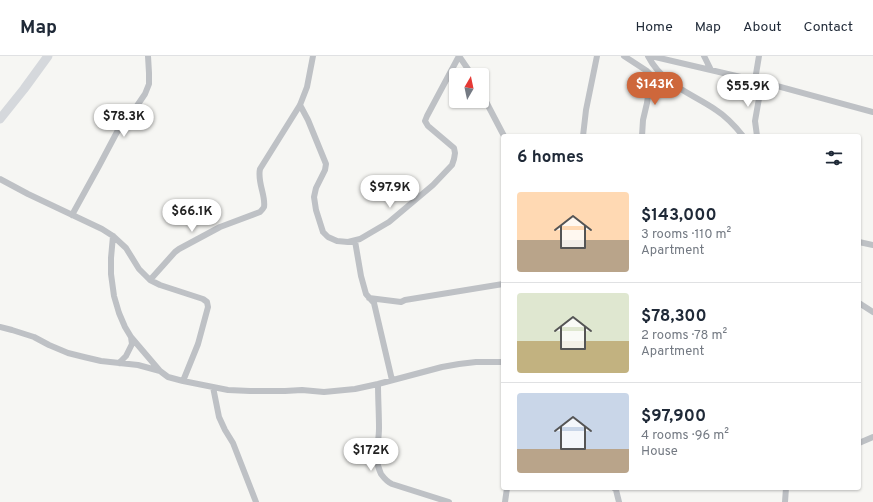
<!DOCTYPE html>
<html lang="en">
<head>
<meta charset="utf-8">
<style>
	:root { --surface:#fff; --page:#f2f2f3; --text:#1f2937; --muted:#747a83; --line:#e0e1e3; --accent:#ce673b }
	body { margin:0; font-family:Overpass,sans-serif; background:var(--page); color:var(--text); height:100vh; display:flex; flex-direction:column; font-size:15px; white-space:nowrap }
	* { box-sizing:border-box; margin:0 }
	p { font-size:13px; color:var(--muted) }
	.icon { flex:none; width:22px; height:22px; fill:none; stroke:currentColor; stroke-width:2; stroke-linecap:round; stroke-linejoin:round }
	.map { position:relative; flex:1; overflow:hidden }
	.sheet { position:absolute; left:501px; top:78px; width:360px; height:356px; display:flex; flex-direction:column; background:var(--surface); border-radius:4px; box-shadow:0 1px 3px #0004 }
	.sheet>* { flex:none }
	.needle { width:26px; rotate:9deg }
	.fabs { position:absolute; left:449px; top:12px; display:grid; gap:8px }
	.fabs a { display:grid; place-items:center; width:40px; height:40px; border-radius:4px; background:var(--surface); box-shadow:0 1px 3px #0004; font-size:20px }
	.price { position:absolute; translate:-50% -34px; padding:0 9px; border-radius:14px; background:#fff; color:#222; font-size:13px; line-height:26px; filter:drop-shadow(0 1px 2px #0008) }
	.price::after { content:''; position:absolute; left:50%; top:24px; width:12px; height:9px; margin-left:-6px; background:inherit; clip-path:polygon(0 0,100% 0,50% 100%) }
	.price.current { background:var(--accent); color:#fff }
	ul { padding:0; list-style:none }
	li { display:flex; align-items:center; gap:12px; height:100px; padding:0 16px }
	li+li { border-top:1px solid var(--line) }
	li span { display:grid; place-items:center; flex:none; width:112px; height:80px; border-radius:4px; color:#555 }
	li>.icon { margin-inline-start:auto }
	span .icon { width:48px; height:48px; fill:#fffc; stroke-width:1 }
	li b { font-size:17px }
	h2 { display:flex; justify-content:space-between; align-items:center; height:48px; padding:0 16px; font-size:17px }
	header { display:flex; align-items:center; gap:24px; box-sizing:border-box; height:56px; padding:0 20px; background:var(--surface); border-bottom:1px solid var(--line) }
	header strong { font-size:19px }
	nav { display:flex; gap:22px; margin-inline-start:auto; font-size:14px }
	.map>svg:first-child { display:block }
</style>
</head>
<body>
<header>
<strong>Map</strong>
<nav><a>Home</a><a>Map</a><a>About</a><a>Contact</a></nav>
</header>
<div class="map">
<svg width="873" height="446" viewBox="0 0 873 446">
	<rect width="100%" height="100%" fill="#f6f6f3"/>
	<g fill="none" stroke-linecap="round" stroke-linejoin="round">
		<path stroke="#bec1c5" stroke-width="6" d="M459 0 472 19
			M624 0 647 15 651 19 654 20
			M648 0C663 29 691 37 716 54 727 61 735 70 743 80
			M651 0 762 26 873 56
			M704 0 711 14
			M755 24 759 0
			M482 38 504 80
			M300 49 308 64 326 108 325 114 316 132 314 141 316 154 323 176 328 181 337 185 348 186 360 183 389 166 433 129 452 109 454 103 455 97 454 92 428 70 425 65 427 60 459 0
			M583 80 586 54 597 0
			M642 80 643 64 647 47 651 19
			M757 80 755 65 758 48 762 26
			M0 123 28 138 102 173 113 180 126 192 139 213 150 224 175 196 179 193 220 171 260 156C262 154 263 153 264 151 266 140 257 126 260 113L300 49 307 31 313 0
			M72 159 99 110 117 76 130 60 145 38 149 28V17L148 0
			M113 180 111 202V218L114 240 119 257 125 271 131 281 132 288 126 300 119 307
			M355 185 361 220 366 238 374 247 392 324
			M859 186 873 189
			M150 224 160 229 203 243 207 246 208 251 198 288 183 325
			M369 242 401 246 405 244 503 228
			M859 247 873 256
			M0 271 12 274 34 281 49 289 68 297 84 301 101 305 138 309 160 315 168 321 183 325 228 334 250 335H285L302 334 324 336 355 333 378 328 442 311 459 308 476 306H503
			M131 281 160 315
			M378 328C378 343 379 357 379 372 379 389 373 401 381 418 384 422 387 426 392 428L449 446
			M213 331 219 361 225 374 233 387 256 446
			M859 387 873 381
			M614 432 616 434 619 446
			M505 446 507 432
			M785 446 786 432"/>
		<path stroke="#d5d8dc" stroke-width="9" d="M0 63 24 33 48 0"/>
	</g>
</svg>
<div class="fabs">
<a><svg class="needle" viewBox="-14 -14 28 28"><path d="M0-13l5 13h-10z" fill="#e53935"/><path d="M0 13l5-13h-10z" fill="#747a83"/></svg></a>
</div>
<b class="price current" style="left:655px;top:50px">$143K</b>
<b class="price" style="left:748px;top:52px">$55.9K</b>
<b class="price" style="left:124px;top:82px">$78.3K</b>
<b class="price" style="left:390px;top:153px">$97.9K</b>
<b class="price" style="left:192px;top:177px">$66.1K</b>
<b class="price" style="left:371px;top:416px">$172K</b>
<section class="sheet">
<h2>6 homes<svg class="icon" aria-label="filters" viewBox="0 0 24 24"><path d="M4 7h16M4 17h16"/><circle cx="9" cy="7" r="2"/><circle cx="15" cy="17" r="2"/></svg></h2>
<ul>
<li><span style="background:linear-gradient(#ffd9b3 60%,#b9a48a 0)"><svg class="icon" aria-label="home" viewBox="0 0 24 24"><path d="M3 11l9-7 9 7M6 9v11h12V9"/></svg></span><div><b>$143,000</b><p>3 rooms · 110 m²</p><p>Apartment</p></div></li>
<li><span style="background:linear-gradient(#dfe7d0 60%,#c2b280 0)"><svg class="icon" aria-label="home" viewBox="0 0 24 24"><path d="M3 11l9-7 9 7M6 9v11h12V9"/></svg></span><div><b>$78,300</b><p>2 rooms · 78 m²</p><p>Apartment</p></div></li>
<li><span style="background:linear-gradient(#c9d6e8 70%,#b9a48a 0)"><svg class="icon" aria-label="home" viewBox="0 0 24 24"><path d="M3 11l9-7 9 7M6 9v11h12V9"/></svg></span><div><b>$97,900</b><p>4 rooms · 96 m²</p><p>House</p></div></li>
</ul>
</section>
</div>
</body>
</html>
